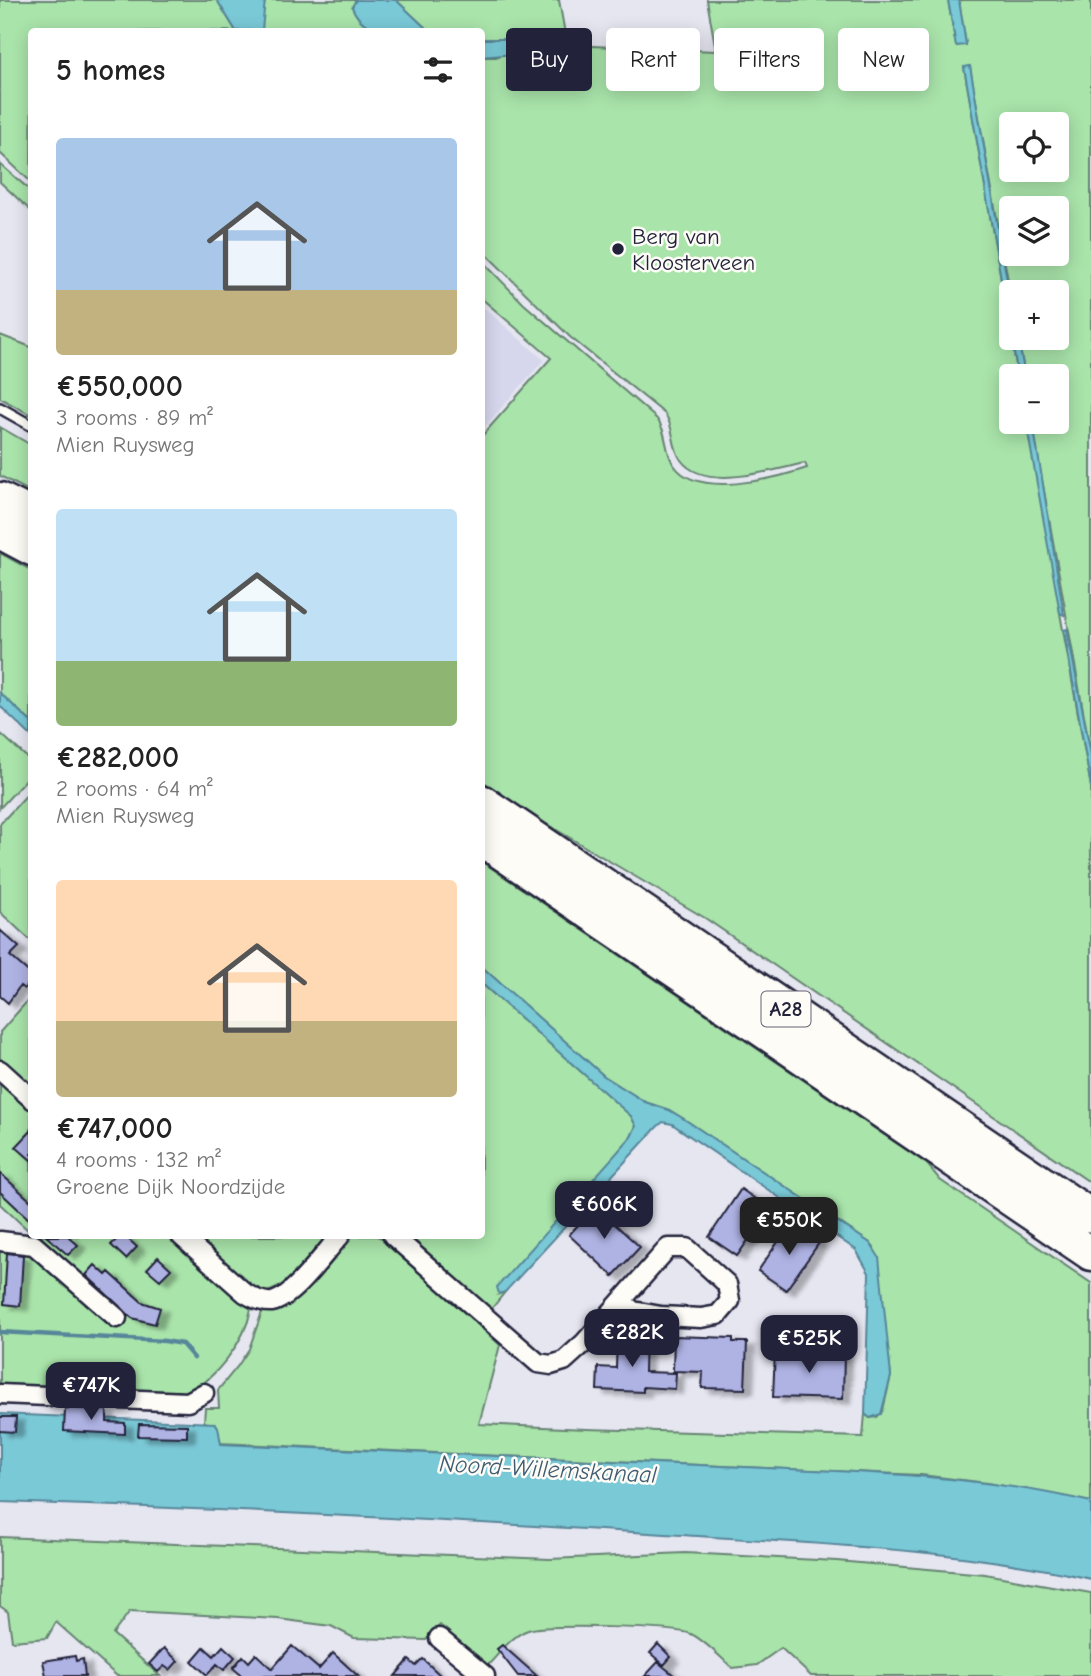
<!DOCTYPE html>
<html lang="en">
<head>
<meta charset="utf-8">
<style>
	:root { --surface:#fff; --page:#f6f6f6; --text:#222; --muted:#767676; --accent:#22223b }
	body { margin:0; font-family:"Comic Neue",sans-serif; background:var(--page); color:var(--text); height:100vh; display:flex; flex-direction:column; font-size:26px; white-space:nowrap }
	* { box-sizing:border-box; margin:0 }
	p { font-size:23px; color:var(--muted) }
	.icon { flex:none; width:38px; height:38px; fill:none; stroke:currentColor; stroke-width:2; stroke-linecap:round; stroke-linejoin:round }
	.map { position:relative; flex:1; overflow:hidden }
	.side { position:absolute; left:28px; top:28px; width:457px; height:1211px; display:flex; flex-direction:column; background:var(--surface); border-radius:7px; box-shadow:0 4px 18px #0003 }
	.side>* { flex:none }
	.guide { position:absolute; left:506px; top:28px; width:480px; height:63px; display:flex; gap:14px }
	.buttons { position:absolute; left:999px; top:112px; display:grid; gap:14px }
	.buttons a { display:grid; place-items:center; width:70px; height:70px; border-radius:7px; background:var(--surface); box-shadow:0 4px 18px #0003; font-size:35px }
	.price { position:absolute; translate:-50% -60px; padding:0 16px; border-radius:14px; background:var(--accent); color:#fff; font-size:23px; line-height:46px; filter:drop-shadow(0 2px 4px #0008) }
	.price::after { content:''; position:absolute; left:50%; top:42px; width:21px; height:16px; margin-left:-10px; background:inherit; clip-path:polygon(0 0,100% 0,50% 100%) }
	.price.selected { background:#222; color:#fff }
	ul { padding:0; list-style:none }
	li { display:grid; align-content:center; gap:14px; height:371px; padding:0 28px }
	li span { display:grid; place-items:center; height:217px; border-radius:7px; color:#555 }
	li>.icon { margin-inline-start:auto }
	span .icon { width:126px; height:126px; fill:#fffc; stroke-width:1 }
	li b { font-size:30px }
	h2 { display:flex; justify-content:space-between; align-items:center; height:84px; padding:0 28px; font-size:30px }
	.pill { padding:0 24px; border-radius:7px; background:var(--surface); box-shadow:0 4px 18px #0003; font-size:24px; line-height:63px }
	.pill.selected { background:var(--accent); color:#fff }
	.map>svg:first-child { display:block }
</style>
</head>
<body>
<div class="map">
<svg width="1091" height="1676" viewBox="0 0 1091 1676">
	<defs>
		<filter id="shadow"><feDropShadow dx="8" dy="4.5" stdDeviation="2" flood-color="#0004"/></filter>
	</defs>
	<rect width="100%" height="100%" fill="#e6e6f1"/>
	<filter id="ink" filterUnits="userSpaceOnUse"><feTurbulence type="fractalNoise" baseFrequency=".0143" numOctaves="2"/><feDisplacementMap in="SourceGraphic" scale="14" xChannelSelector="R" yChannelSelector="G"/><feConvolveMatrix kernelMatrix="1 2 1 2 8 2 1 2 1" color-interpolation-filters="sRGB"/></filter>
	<g filter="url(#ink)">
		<path fill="#d6d7ed" d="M481 305 544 360 481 431Z"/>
		<path fill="#a9e4aa" stroke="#668372" stroke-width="2" fill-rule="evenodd" d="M0 0H217L236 31 32 32 31 182 0 153Z
			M265 0H356L352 7 377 31 260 32Z
			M396 0H559L567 45 716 51 707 0H948L956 46 966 44 959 0H1091V755L1032 423 1060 613 1091 787V1183L705 918 545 823 481 780V437L551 358 481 298V260L524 304 657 419C668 433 664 451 674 465 696 499 774 479 807 468L805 463C772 470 704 492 681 460 671 446 675 428 665 414L570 337 481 249V57H496L539 39H481V32L429 31ZM964 67H970L1012 303V292H1057V338H1018L1025 376H1057V422H1012V376H1018ZM1012 124H1057V170H1012ZM1012 208H1057V254H1012Z
			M0 164 31 191V211L0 182Z
			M0 335 31 347V415L0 398Z
			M0 427 31 445V492L0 476Z
			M0 553 31 570V722L0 693Z
			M0 733 32 762 31 774 0 808Z
			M31 790V941L0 912V824Z
			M481 861 927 1164 940 1180 1091 1283V1502L987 1483 921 1475 219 1443 217 1425 204 1422 205 1408H219L218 1390 237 1367 249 1349 262 1312 279 1308 353 1236H377L382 1238 500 1345 479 1424 586 1429 863 1437 865 1414 870 1418 877 1417 883 1410 891 1376 874 1248 870 1243 684 1119 669 1110 645 1102 604 1076 481 966Z
			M481 983 631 1116 636 1126 631 1137 499 1294 505 1292 489 1312 406 1236H481Z
			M31 997V1090L0 1061V1032Z
			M0 1082 31 1111V1233L0 1204Z
			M34 1236H167L251 1309C245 1343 215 1378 187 1395L0 1385V1249L28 1250 122 1316Z
			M191 1236H330L286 1284 268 1292 250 1289Z
			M0 1537 550 1559 685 1553 837 1561 985 1574 1091 1593V1676H811L781 1648 757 1665 733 1668C722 1659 703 1639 691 1634 676 1627 544 1624 528 1630 511 1636 500 1653 488 1665L440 1625 426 1640 354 1638 331 1626 278 1619 130 1611 113 1634 160 1676H117L56 1622 47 1638 12 1641 8 1612 0 1606Z"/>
		<path fill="#7ac9d7" stroke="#578699" stroke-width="2" d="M217 0H265L262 30 236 31Z
			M356 0H396L429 31C400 32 365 39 352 7Z
			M948 0H959L966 45 956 46Z
			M481 39H539L542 48 536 52 481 57Z
			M970 66 1011 303 1012 338H1018L1025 376H1018L964 67Z
			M1026 422 1033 423 1064 615 1060 613Z
			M1067 629 1091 755V787L1064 630Z
			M0 693 31 722V736L0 706Z
			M481 966 604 1076 645 1102 669 1110 684 1119 870 1243 879 1257 891 1376 881 1414 870 1418 865 1414 869 1273 856 1250 672 1124 663 1122 657 1127 505 1292 499 1294 497 1287 631 1137 636 1126 631 1116 481 983Z
			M0 1414 215 1423 218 1427 221 1444 836 1471C921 1475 1007 1482 1091 1502V1579C957 1549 818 1544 681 1535 454 1520 227 1509 0 1502Z"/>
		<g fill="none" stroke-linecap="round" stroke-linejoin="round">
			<path stroke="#578699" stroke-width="4.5" d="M0 1332 165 1341 182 1344 194 1358"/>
		</g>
		<path fill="#afb3e4" stroke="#22223b" stroke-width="2" filter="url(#shadow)" d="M0 930 19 947 10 956 32 975V980L24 989 20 986 8 1003 0 996Z
			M32 1130V1161L16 1147Z
			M0 1173 32 1202V1222L0 1192Z
			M741 1189 770 1209 737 1256 709 1237Z
			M595 1206 640 1247 613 1276 569 1235Z
			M791 1223 819 1243 786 1290 758 1271Z
			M46 1236H68L78 1245 68 1255Z
			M120 1236H125L137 1247 126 1259 111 1245Z
			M7 1253 23 1255 20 1306 4 1304Z
			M158 1257 171 1269 160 1280 147 1269Z
			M95 1265 106 1275 109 1272 142 1302 160 1308 155 1324 132 1318 86 1275Z
			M617 1334 645 1335 644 1372 676 1373 675 1389 643 1387V1392L597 1390 598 1367 616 1368Z
			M674 1336 733 1338V1342H747L745 1389 702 1388 703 1372 673 1371Z
			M775 1350 844 1353 843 1399 773 1397Z
			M65 1408 107 1410V1422L125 1423V1434L64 1431Z
			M0 1417H16L15 1432 0 1431Z
			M139 1424 187 1425V1437L138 1436Z
			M658 1644 671 1657 664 1665 650 1653Z
			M502 1645 537 1676H518L497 1649Z
			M223 1646 235 1657 224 1670 217 1664 207 1675 192 1661 204 1647 214 1656Z
			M292 1646 319 1669 333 1653 358 1676H242L233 1668 243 1656 249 1662 256 1654 272 1669Z
			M164 1648 178 1661 170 1670 164 1666 158 1672 149 1664Z
			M75 1656 76 1661 83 1659 85 1676H46L43 1661Z
			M423 1659 441 1676H395L409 1660 416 1666Z
			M658 1662 675 1676H645Z"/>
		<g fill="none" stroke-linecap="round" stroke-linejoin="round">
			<defs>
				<path id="service" d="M0 408 32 426"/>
				<path id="minor" d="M0 1070 32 1099
					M181 1236 245 1293C253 1298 263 1303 272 1302 293 1298 325 1252 340 1236
					M393 1236 538 1363 551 1365 564 1361 584 1343 668 1248H687L727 1284 730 1301 718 1315 701 1318 661 1316 633 1311 621 1301
					M0 1241 34 1245 117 1318
					M0 1394 188 1402 204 1393
					M439 1638 485 1676"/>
				<path id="motorway" d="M0 499 32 515
					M0 532 32 549
					M481 801 1091 1216
					M481 839 1091 1254"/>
			</defs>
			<use href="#service" stroke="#22223b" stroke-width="14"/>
			<use href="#minor" stroke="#22223b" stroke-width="23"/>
			<use href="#motorway" stroke="#22223b" stroke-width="37"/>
			<use href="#service" stroke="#fdfcf7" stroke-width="9"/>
			<use href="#minor" stroke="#fdfcf7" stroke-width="18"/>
			<use href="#motorway" stroke="#fdfcf7" stroke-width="32"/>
		</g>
	</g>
	<circle fill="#22223b" stroke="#fdfcf7" stroke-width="2.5" cx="618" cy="249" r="7"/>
	<g text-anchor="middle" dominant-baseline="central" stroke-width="5" stroke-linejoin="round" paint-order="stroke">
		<rect fill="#fdfcf7" stroke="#646373" stroke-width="2" x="761.5" y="991.5" width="49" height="35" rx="5"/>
		<g font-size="21" font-weight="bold" fill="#22223b">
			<text x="786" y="1009">A28</text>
		</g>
		<g font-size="23" fill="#22223b" stroke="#fdfcf7" text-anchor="start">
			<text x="632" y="236">Berg van<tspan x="632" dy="26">Kloosterveen</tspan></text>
		</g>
		<g font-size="24" font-style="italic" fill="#415c72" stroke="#fdfcf7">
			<text transform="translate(548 1469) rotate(3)">Noord-Willemskanaal</text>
		</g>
	</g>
</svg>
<div class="buttons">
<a><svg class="icon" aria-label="locate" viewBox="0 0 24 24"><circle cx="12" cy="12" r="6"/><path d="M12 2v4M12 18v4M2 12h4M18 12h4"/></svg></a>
<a><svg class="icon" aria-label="layers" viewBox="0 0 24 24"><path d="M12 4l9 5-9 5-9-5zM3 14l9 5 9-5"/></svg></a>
<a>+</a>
<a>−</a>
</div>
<b class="price" style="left:604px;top:1241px">€606K</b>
<b class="price selected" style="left:789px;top:1257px">€550K</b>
<b class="price" style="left:632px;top:1369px">€282K</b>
<b class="price" style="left:809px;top:1375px">€525K</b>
<b class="price" style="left:91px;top:1422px">€747K</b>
<div class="guide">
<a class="pill selected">Buy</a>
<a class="pill">Rent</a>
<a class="pill">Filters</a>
<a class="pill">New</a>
</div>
<section class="side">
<h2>5 homes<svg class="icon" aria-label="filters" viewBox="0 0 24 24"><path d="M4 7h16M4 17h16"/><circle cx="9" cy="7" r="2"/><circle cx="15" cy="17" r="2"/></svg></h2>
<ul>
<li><span style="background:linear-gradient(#a9c7e8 70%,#c2b280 0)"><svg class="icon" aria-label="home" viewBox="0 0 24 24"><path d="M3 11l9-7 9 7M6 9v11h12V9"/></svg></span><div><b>€550,000</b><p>3 rooms · 89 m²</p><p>Mien Ruysweg</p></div></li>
<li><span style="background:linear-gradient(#bfe0f5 70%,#8fb573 0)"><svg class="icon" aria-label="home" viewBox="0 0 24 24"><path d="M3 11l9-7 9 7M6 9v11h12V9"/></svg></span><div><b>€282,000</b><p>2 rooms · 64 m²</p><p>Mien Ruysweg</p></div></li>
<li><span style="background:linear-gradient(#ffd9b3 65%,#c2b280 0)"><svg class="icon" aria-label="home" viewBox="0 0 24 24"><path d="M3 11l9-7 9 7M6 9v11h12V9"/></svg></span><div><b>€747,000</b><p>4 rooms · 132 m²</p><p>Groene Dijk Noordzijde</p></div></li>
</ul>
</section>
</div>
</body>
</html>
